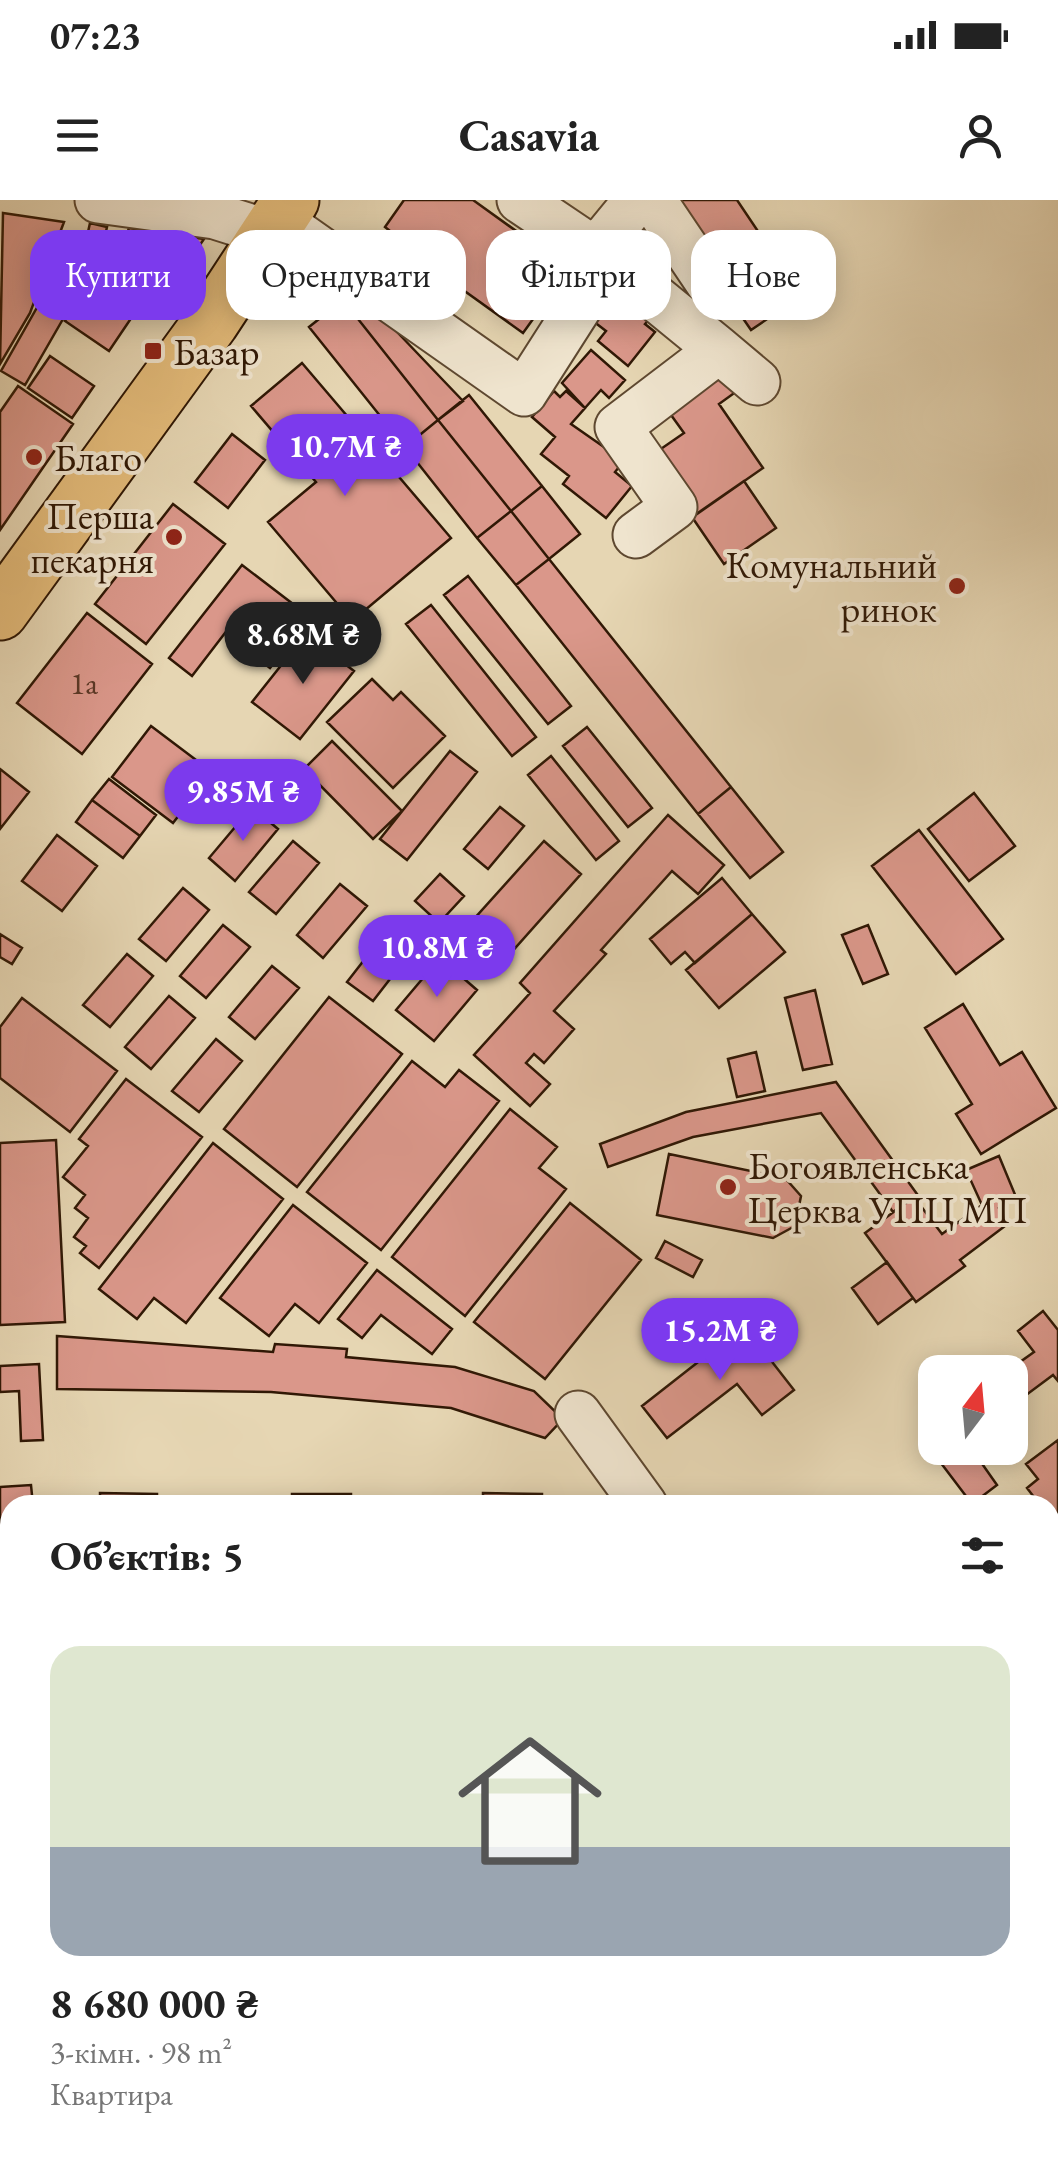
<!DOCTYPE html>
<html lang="uk">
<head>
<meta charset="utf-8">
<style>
	:root { --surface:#fff; --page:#f6f6f6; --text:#222; --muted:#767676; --accent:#7c3aed }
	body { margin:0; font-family:"EB Garamond",serif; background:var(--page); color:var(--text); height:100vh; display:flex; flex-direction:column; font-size:38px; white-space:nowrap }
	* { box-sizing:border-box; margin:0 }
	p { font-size:32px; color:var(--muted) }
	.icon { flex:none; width:55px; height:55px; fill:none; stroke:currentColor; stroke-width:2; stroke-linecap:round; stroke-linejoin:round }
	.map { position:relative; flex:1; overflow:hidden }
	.drawer { position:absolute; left:0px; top:1295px; width:1060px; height:670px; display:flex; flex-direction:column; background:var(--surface); border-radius:30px 30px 0 0; box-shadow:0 5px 25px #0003 }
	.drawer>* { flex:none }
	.top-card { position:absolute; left:30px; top:30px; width:1000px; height:90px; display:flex; gap:20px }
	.needle { width:65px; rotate:16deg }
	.fabs { position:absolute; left:918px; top:1155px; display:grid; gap:20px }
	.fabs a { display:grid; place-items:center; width:110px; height:110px; border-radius:20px; background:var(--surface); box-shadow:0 5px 25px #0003; font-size:50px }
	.price { position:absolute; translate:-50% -85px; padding:0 22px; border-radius:35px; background:var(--accent); color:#fff; font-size:32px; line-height:65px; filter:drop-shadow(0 2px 5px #0008) }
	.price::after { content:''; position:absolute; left:50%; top:60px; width:30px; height:22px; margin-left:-15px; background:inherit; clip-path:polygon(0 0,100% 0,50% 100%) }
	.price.selected { background:#222; color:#fff }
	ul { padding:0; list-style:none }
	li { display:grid; align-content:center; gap:20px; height:530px; padding:0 50px }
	li span { display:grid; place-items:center; height:310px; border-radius:30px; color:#555 }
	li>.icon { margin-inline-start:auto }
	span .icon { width:180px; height:180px; fill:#fffc; stroke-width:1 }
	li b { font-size:42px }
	h2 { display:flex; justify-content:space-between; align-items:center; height:120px; padding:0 50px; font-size:42px }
	.pill { padding:0 35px; border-radius:30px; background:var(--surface); box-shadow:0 5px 25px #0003; font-size:35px; line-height:90px }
	.pill.selected { background:var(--accent); color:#fff }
	.status { display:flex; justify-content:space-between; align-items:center; height:70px; padding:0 50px; background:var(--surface); direction:ltr }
	.status svg { height:28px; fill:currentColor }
	header { display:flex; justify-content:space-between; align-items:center; height:130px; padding:0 50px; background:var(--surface); font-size:45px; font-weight:700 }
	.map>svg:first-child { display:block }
</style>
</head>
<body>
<div class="status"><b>07:23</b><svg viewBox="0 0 49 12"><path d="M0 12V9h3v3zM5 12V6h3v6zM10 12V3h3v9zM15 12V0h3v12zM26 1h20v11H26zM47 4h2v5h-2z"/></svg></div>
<header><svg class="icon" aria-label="menu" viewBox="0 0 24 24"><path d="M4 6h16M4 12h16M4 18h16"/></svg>Casavia<svg class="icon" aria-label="person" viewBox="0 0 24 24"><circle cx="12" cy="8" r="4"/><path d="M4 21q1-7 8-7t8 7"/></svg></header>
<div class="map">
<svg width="1058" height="1965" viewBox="0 0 1058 1965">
	<rect width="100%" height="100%" fill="#e6d6b3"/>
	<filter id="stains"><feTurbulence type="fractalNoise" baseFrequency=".002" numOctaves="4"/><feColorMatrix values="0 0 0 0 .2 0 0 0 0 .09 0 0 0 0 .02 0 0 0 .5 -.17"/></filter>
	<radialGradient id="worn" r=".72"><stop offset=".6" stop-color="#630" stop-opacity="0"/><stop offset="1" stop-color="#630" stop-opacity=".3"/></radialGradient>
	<path fill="#da978a" stroke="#301805" stroke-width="2.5" d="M404 0H473L569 69 523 133 452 82 433 108 373 65 395 35 385 27Z
		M663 0H737L780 64 729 98Z
		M3 13 64 22 30 113 0 164Z
		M90 23 107 27 101 54 84 50Z
		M129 28 204 39 152 114 140 105 109 151 65 121 86 90 79 85 89 71 104 81 118 61Z
		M780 64 801 96 751 130 729 98Z
		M608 78 627 92 619 103 625 108 634 98 654 114 645 124 655 132 628 166 598 141 606 131 593 121Z
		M356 89 463 201 438 220 343 100Z
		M343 100 438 220 405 247 309 127Z
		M39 104 63 119 25 185 1 171Z
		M591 150 625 180 609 198 601 190 585 208 562 183Z
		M50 156 94 186 72 218 28 188Z
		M302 163 451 338 352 421 268 322 316 282 251 206Z
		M730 164 744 186 719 204 763 268 697 314 655 253 684 233 666 208Z
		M18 186 73 224 0 330V212Z
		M554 191 560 197 566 191 585 208 571 224 624 261 615 272 632 286 606 318 563 284 569 276 541 254 555 237 532 217Z
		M469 195 542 286 511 311 438 220Z
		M438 220 511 311 477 338 405 247Z
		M232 234 265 260 228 308 195 282Z
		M744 281 776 328 724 364 692 317Z
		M542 286 580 334 549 359 511 311Z
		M173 304 225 344 146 444 95 404Z
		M511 311 549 359 516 385 477 338Z
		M549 359 731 587 698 614 516 385Z
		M242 365 310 417 270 468 225 433 192 476 169 458Z
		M468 376 571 506 548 524 444 395Z
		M431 405 536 537 512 556 406 424Z
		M87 413 152 464 82 554 17 503Z
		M306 434 354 471 300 539 252 502Z
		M372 479 393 500 401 492 445 536 393 588 327 522Z
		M151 526 212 572 173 623 112 577Z
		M587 527 652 608 628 627 563 546Z
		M332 541 402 611 373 639 304 569Z
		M450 551 477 572 407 660 380 639Z
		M551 556 619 641 596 660 528 575Z
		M0 569 29 592 0 629Z
		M109 579 156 615 140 636 92 600Z
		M731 587 783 652 750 678 698 614Z
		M974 593 1015 646 969 681 928 629Z
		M92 600 140 636 123 658 76 622Z
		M252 607 278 629 235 681 209 658Z
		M500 607 524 626 488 669 464 649Z
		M668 615 724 665 698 694 672 671 601 750 606 754 554 811 574 829 544 863 534 854 526 863 550 884 530 906 474 855 530 793 520 783Z
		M919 630 1003 739 956 774 872 666Z
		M57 635 97 666 62 711 22 681Z
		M293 641 319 663 276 714 249 692Z
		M544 641 581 674 494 772 456 739Z
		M440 674 464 696 439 723 415 701Z
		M722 678 752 714 695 763 685 752 671 764 650 739Z
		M340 684 367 706 323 758 297 735Z
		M183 688 209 710 166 761 139 739Z
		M752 714 785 752 719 808 686 770Z
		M396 719 421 739 373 801 347 782Z
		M223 725 250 747 206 798 180 776Z
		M868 725 888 774 863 784 842 735Z
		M0 734 22 748 12 764 0 757Z
		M127 754 153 776 110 827 83 805Z
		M440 758 477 790 434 841 396 810Z
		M272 766 299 788 255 839 229 817Z
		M815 790 832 864 803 870 785 798Z
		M169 796 195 818 151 869 125 847Z
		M329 797 402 854 297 987 224 929Z
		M22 798 117 871 70 932 0 878V827Z
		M963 804 1000 865 1022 852 1056 908 981 954 956 914 972 904 925 828Z
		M216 839 242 861 199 912 172 891Z
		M756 852 765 891 737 897 728 859Z
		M412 861 445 887 459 870 499 901 381 1050 307 992Z
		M126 879 202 937 99 1068 80 1053 86 1046 74 1037 88 1018 75 1008 85 995 63 977 88 946 79 939Z
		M836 882 917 994 893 1012 821 913 693 937 608 967 600 944 686 912Z
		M510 909 557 947 539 968 566 989 465 1116 392 1057Z
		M56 940 65 1122 0 1125V943Z
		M213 943 283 999 186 1123 154 1098 137 1119 99 1089Z
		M669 954 785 978 801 996 795 1026 773 1038 657 1015Z
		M999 956 1016 997 999 1008 1009 1023 960 1060 965 1066 916 1102 865 1033 914 997 942 1034 982 1005 966 970Z
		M570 1003 641 1060 545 1179 474 1122Z
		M293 1005 367 1063 319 1123 295 1104 269 1136 220 1098Z
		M665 1041 702 1060 693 1077 656 1058Z
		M887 1062 913 1098 878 1124 852 1088Z
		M377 1070 452 1129 432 1154 381 1115 362 1138 338 1119Z
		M1043 1111 1058 1130V1181L1053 1175 1010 1207V1172H1006L1034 1152 1018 1131Z
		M744 1126 794 1190 762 1215 737 1184 667 1238 642 1206Z
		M57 1136 273 1152 275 1144 347 1149 346 1157 455 1167 534 1191 563 1219 545 1238 451 1208 271 1192 57 1189Z
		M39 1164 43 1240 21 1241 19 1191 0 1192V1166Z
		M935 1234V1248H971L997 1285 972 1304 925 1242Z
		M1058 1240V1317L1052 1321 1050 1305H1040L1027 1288 1038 1279 1026 1264Z
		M31 1285 33 1305H10V1458L0 1459V1287Z
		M100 1293 157 1294V1305H100Z
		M483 1293 542 1294V1305H483Z
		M292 1294H351V1305H292Z
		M1058 1445V1516L1050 1522V1451Z
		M0 1601H10V1661H0Z
		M1058 1786V1847L1050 1848V1787Z
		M1058 1904V1933L1052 1935 1050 1906Z
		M25 1955H57V1965H25Z
		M586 1955H672V1965H587Z
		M727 1955H766L767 1965H728Z
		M862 1955H920L921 1965H863Z"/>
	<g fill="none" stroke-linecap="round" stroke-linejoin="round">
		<defs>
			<path id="minor" d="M98 0 215 16 269 33
				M520 0 609 60 719 150 618 227 674 307 636 335
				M653 0 717 95
				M278 20 524 193 609 60
				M595 51 637 0
				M719 150 757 182
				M578 1214 644 1305
				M1050 1577 1058 1572
				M1050 1754H1058
				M105 1955V1965
				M541 1955 547 1965"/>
			<path id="major" d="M0 412 211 122 291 0
				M0 1743H10
				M816 1955 817 1965"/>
		</defs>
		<use href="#minor" stroke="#5e4830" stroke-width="49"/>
		<use href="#major" stroke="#301805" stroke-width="59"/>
		<use href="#minor" stroke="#efe4ce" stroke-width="45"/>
		<use href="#major" stroke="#e3bb7a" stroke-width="55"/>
	</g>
	<g fill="#8f2418" stroke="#efe4ce" stroke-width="4">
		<rect x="143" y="141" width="20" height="20" rx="5"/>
		<circle cx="34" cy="257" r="10"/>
		<circle cx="174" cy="337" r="10"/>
		<circle cx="957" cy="386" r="10"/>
		<circle cx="728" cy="987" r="10"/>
	</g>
	<g text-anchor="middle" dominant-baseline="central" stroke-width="8" stroke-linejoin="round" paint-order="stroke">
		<g font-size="32" fill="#5a3826">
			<text x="84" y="483">1а</text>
		</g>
		<g font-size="38" fill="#301805" stroke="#efe4ce" text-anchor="start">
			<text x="173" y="151">Базар</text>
			<text x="54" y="257">Благо</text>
			<text x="154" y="315" text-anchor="end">Перша<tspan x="154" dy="44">пекарня</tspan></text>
			<text x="937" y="364" text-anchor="end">Комунальний<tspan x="937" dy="44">ринок</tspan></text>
			<text x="748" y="965">Богоявленська<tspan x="748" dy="44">Церква УПЦ МП</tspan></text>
		</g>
	</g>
	<rect width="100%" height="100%" filter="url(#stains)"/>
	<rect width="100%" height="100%" fill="url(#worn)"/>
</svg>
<div class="fabs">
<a><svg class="needle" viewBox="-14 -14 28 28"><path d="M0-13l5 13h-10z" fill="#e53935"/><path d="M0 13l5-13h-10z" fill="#767676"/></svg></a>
</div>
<b class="price" style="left:345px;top:299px">10.7M ₴</b>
<b class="price selected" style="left:303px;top:487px">8.68M ₴</b>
<b class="price" style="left:243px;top:644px">9.85M ₴</b>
<b class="price" style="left:437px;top:800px">10.8M ₴</b>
<b class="price" style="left:720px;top:1183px">15.2M ₴</b>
<div class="top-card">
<a class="pill selected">Купити</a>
<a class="pill">Орендувати</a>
<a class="pill">Фільтри</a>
<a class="pill">Нове</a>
</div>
<section class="drawer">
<h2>Об’єктів: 5<svg class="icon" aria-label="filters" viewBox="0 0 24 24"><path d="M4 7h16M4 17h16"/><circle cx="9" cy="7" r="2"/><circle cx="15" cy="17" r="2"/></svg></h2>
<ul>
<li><span style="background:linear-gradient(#dfe7d0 65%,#9aa5b1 0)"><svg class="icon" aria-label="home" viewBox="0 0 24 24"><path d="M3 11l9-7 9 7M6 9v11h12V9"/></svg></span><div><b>8 680 000 ₴</b><p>3-кімн. · 98 m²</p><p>Квартира</p></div></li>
</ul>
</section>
</div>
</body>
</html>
